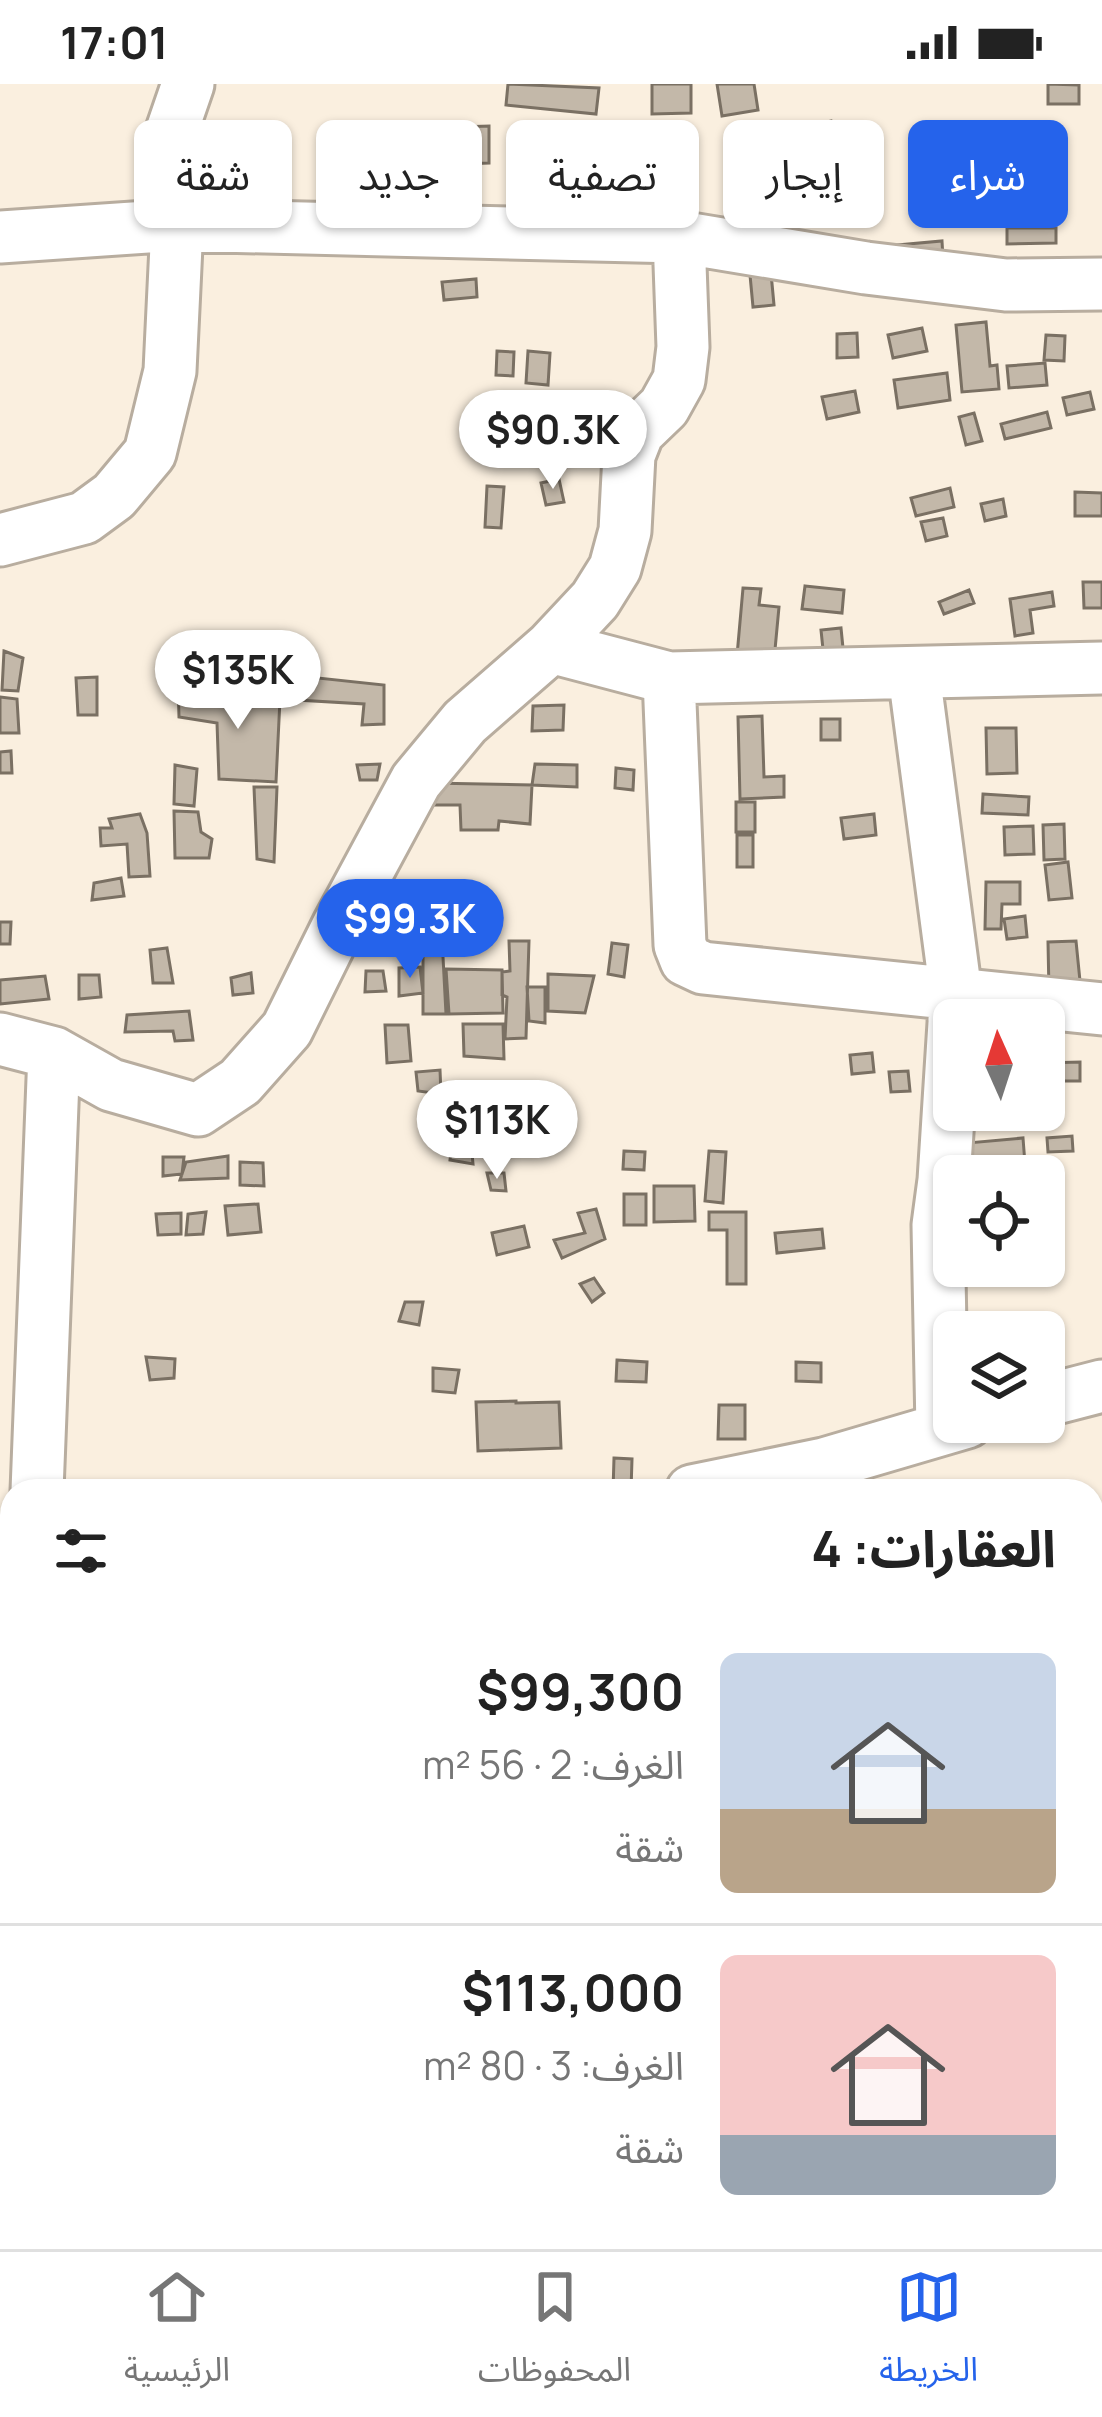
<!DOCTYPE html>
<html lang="ar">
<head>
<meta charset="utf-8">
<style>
	:root { --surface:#fff; --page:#f6f6f6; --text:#222; --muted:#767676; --line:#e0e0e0; --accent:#2563eb }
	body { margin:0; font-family:Manrope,"Noto Sans Arabic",sans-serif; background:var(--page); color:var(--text); direction:rtl; height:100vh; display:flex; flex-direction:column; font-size:45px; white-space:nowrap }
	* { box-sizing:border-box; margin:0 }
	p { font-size:39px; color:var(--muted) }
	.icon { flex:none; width:66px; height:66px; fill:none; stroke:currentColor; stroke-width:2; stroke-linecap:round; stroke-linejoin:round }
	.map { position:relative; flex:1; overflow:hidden; direction:ltr }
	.panel { position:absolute; left:0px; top:1395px; width:1104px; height:771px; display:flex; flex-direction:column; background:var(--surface); border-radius:36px 36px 0 0; box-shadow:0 3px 9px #0004; direction:rtl }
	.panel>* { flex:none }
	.guide { position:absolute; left:36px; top:36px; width:1032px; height:108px; direction:rtl; display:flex; gap:24px }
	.needle { width:78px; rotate:357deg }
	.buttons { position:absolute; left:933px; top:915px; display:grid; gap:24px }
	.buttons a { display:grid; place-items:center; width:132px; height:132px; border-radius:18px; background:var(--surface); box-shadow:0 3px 9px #0004; font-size:60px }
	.price { position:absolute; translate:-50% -102px; padding:0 27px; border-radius:42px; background:#fff; color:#222; font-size:39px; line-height:78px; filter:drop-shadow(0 3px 6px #0008) }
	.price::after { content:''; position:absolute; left:50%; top:72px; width:36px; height:27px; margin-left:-18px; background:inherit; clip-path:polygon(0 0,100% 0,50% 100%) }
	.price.active { background:var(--accent); color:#fff }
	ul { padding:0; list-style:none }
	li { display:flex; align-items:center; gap:36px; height:300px; padding:0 48px }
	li+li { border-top:3px solid var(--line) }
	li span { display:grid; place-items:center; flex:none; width:336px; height:240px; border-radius:18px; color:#555 }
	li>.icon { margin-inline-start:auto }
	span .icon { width:144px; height:144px; fill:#fffc; stroke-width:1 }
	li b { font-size:51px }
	h2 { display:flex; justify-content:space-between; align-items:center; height:144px; padding:0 48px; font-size:51px }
	.tag { padding:0 42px; border-radius:18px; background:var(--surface); box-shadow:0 3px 9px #0004; font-size:42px; line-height:108px }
	.tag.active { background:var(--accent); color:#fff }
	.status { display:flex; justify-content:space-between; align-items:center; height:84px; padding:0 60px; background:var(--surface); direction:ltr }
	.status svg { height:33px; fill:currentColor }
	.tabs { display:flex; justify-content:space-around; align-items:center; height:168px; border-top:3px solid var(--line); background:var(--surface); font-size:33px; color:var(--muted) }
	.tabs a { display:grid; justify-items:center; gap:6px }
	.tabs .active { color:var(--accent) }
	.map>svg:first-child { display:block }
</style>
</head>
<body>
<div class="status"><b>17:01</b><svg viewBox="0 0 49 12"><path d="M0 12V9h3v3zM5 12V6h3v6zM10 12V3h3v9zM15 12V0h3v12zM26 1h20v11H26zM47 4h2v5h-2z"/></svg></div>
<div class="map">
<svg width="1102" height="2165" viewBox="0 0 1102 2165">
	<rect width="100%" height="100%" fill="#faefdf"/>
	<path fill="#c3b8a9" stroke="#7a7063" stroke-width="3" d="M508 0 599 4 596 30 506 21Z
		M652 0H691V29L652 30Z
		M717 0H754L758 26 722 32Z
		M1048 0 1079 1V20H1048Z
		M831 37 835 58 800 64 796 45Z
		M925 40 953 41 952 64 924 63Z
		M489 42V79L428 81 427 44Z
		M1049 61 1052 89 1036 90 1033 63Z
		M980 76 981 94 951 96 950 78Z
		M1022 95 1026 130 990 134 986 98Z
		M1007 144H1056V159L1007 160Z
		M942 157 943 174 875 163Z
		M771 189 774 221 753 223 750 191Z
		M476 195 477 213 444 216 442 198Z
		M986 238 990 282 997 281 999 305 962 308 956 241Z
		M922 244 927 267 893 274 888 251Z
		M857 249 858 273 837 274V250Z
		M1046 251 1065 252 1064 277 1044 276Z
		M497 267 514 268 513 292 496 291Z
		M528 267 550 269 548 301 526 299Z
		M1045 279 1047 301 1009 304 1007 282Z
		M947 289 950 316 898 324 894 296Z
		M855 307 859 328 827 335 822 313Z
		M1090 308 1094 325 1067 331 1063 314Z
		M1047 328 1051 344 1005 355 1001 340Z
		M974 329 982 357 966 361 959 333Z
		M559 395 564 418 546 421 541 399Z
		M487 402 504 403 501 444 485 443Z
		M950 404 954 423 916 432 911 414Z
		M1075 408 1102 409V432H1075Z
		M1003 415 1006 432 985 437 981 420Z
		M943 434 947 452 926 457 921 438Z
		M1083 498H1102V524H1084Z
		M805 502 844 506 842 529 802 525Z
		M743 504 761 505 759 521 779 523 773 587 736 583Z
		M969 506 974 519 944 530 939 518Z
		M1052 508 1054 522 1030 526 1033 549 1015 552 1010 515Z
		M841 544 845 584 825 585 821 546Z
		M307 559 308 593 384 601V640L362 641 364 620 280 615 281 563Z
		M250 563 268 565 263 588 247 589Z
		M4 567 23 574 18 607 2 606Z
		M97 593V631H78L76 594Z
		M200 595V615H280L276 698 219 695 217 639 179 633 178 597Z
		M0 613 17 615 19 649H0Z
		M564 621 563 646 532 647 533 622Z
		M762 632 764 693 784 692V713L740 715 738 633Z
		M821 635H840V656H821Z
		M986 644H1016L1017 689 987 690Z
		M11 667 12 689H0V668Z
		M380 680 377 696H360L357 681Z
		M535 680 577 681V703L532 701Z
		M175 681 197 685 194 722 174 720Z
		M616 684 634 686 633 706 615 704Z
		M429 699 532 701 530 740 499 737 498 746H461L460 721H429Z
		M254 703H277L274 778 257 775Z
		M983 710 1029 713 1028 731 982 729Z
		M736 718H755V748H736Z
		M174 727 198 728 201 748 212 755 209 774H175Z
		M140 730 147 749 150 792 129 793 127 760 101 762 100 744H112L109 735Z
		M874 730 876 751 844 755 841 734Z
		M1064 740 1065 775 1044 776 1043 741Z
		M1033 742 1034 770 1005 771 1004 743Z
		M737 751H753V783H737Z
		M1068 778 1072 814 1049 816 1045 781Z
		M121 794 124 812 92 816 94 799Z
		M986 798H1020V820H1002L1001 845H985Z
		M1025 832 1027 853 1007 855 1004 835Z
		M0 838H11L10 860H0Z
		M423 853 442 854 446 930H423Z
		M509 857H529L526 954 505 955 507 913 502 911V888L510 887Z
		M1076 857 1081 907 1049 908 1048 858Z
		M612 859 628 861 624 893 608 890Z
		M167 864 173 899H153L150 866Z
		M420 883 423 909 399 912V884Z
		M446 885 502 886 503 929 449 930Z
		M366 887H383L386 907 365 908Z
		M251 889 253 909 233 911 231 894Z
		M548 890 594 892 585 929 548 927Z
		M79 891H99L101 913 79 915Z
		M45 892 49 915 0 920V896Z
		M527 903H545V939L529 937Z
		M189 927 193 956 175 957 173 947 125 948 127 931Z
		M463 940H503L504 975 464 972Z
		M385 941H408L411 977 387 979Z
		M872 969 874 988 852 990 850 971Z
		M1080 978V997H1049V1023H1044V979Z
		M440 986 441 1010 418 1007 416 988Z
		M908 987 910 1007 891 1008 889 988Z
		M1072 1052 1073 1067 1048 1068 1047 1054Z
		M1023 1054 1025 1080 969 1085 967 1059Z
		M471 1058 473 1080 450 1076 452 1059Z
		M624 1067 645 1068 644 1086 623 1085Z
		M709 1067 726 1068 723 1119 705 1117Z
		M228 1072V1094L180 1096 186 1078Z
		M163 1073H184L182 1090 163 1092Z
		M240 1078 263 1079 264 1102 240 1101Z
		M487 1089H504L506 1107 491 1106Z
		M654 1102H694L695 1137 654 1138Z
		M624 1110H646V1141H624Z
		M258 1120 261 1148 228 1151 225 1122Z
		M596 1125 605 1155 562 1174 554 1156 585 1149 578 1129Z
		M206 1128 203 1150 186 1151 188 1130Z
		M709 1128H746V1200H727V1146H709Z
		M181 1129V1150L158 1151 156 1130Z
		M524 1142 529 1163 497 1171 492 1149Z
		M822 1145 824 1164 777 1169 775 1149Z
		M594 1194 604 1209 592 1218 580 1200Z
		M405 1218H423L419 1241 399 1237Z
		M146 1273 175 1275 174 1294 150 1296Z
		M617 1276 647 1278 646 1298 616 1297Z
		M796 1278 821 1279V1298L796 1297Z
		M433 1284 459 1286 455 1309 433 1307Z
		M516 1317V1319L559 1318 561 1364 478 1367 476 1318Z
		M719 1321H745V1355H718Z
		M614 1374 632 1375 631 1407H613Z
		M1102 1850V1879L1092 1880V1851Z
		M1092 2069H1099L1101 2101H1092Z"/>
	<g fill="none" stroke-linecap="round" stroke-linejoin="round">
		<defs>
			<path id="minor" d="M0 153 177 141 679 153 866 184 1006 201 1102 200
				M0 456 84 434 114 412 150 369 170 287 177 141 168 58 188 0
				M551 563 669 594 1102 584
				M914 590 956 910 954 936
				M669 594 680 861 686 876 703 884 1102 925
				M0 955 54 969 111 1001 198 1026 240 998 287 945 339 840 416 697 465 638 551 563 595 516 615 484 625 447 629 371 638 348 664 323 679 296 683 263 679 153
				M1044 1317 1102 1302
				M942 1345 938 1141 944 1096 954 939
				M37 1407 54 969
				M692 1407 824 1380 967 1338
				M0 2147H12
				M1092 2153H1102
				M97 2165V2154
				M572 2165 574 2154"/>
		</defs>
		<use href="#minor" stroke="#b8ad9f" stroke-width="57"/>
		<use href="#minor" stroke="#fff" stroke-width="51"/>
	</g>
</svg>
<div class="buttons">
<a><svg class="needle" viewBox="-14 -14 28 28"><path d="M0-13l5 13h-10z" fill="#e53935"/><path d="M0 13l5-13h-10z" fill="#767676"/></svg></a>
<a><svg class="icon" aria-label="locate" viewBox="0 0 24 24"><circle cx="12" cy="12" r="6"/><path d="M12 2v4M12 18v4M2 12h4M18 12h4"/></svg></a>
<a><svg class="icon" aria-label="layers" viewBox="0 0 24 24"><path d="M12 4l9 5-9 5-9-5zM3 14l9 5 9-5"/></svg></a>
</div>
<b class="price" style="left:553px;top:408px">$90.3K</b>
<b class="price" style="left:238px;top:648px">$135K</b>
<b class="price active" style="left:410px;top:897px">$99.3K</b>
<b class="price" style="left:497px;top:1098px">$113K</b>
<div class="guide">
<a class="tag active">شراء</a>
<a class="tag">إيجار</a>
<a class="tag">تصفية</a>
<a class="tag">جديد</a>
<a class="tag">شقة</a>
</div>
<section class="panel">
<h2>العقارات: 4<svg class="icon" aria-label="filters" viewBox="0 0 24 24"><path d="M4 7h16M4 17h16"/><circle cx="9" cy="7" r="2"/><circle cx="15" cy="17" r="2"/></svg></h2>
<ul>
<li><span style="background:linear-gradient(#c9d6e8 65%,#b9a48a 0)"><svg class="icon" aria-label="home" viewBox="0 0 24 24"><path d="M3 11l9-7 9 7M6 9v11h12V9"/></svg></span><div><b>$99,300</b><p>الغرف: 2 · 56 m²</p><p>شقة</p></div></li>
<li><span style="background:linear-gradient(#f6c9c9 75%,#9aa5b1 0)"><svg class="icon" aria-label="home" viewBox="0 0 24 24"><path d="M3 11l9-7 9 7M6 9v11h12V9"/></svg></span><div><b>$113,000</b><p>الغرف: 3 · 80 m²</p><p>شقة</p></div></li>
</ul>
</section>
</div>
<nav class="tabs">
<a class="active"><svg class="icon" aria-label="map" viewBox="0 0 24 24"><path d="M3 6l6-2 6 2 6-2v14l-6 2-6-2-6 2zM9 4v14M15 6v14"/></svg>الخريطة</a>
<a><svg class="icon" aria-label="saved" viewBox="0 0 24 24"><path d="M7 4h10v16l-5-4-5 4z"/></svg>المحفوظات</a>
<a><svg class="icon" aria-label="home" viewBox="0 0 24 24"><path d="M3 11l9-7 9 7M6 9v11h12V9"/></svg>الرئيسية</a>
</nav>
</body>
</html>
